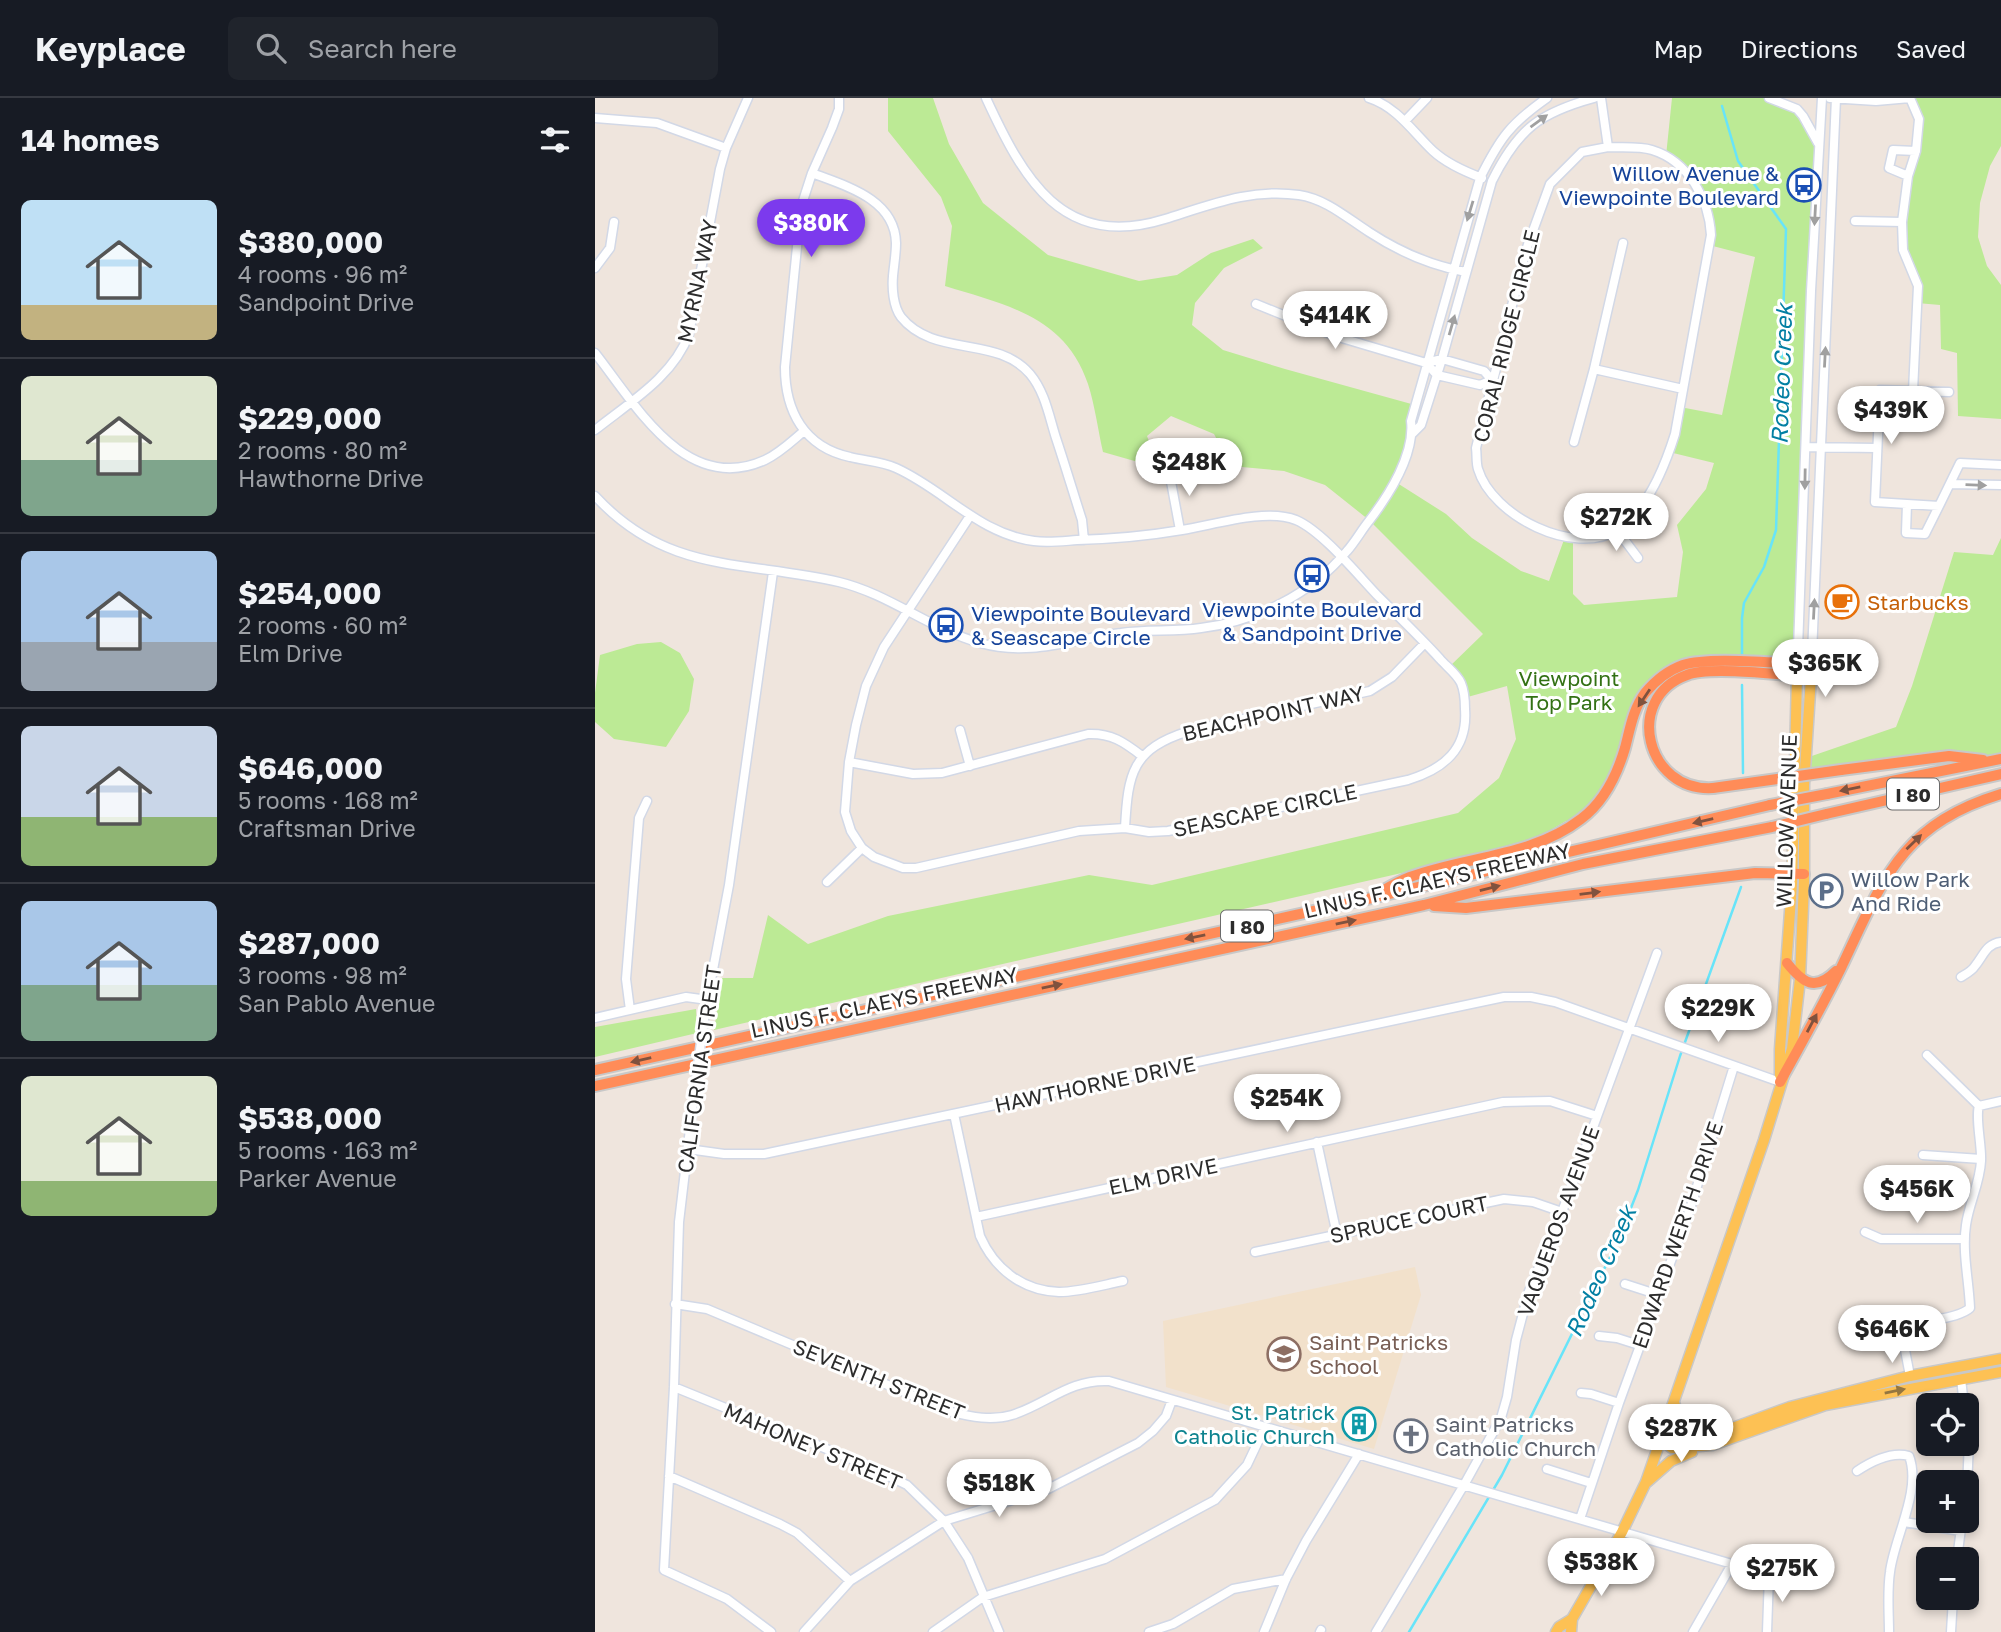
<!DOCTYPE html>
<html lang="en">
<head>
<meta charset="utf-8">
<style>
	:root { --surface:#171b24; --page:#20242c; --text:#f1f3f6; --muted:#9ea1a6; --line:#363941; --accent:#7c3aed }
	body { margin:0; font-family:"Golos Text",sans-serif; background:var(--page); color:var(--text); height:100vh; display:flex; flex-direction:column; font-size:26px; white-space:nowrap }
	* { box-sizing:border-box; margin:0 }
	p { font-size:23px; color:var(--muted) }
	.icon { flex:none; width:38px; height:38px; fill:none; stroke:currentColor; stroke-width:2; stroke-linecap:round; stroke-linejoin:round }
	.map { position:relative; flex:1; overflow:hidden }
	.panel { display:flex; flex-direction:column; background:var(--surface); width:595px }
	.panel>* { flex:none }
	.buttons { position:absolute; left:1321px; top:1295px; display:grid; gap:14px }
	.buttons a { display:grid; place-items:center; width:63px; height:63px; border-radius:10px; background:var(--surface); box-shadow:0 4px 10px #0003; font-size:35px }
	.price { position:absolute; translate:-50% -60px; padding:0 16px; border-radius:24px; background:#fff; color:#222; font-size:23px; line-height:46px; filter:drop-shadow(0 2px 4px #0008) }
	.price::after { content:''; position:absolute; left:50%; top:42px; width:21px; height:16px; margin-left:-10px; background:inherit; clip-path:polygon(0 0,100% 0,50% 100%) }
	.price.selected { background:var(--accent); color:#fff }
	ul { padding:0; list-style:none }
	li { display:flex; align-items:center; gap:21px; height:175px; padding:0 21px }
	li+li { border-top:2px solid var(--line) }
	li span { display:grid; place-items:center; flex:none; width:196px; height:140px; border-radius:10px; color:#555 }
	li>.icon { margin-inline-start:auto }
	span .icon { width:84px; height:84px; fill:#fffc; stroke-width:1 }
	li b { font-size:30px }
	h2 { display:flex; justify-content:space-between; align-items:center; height:84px; padding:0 21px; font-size:30px }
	header { display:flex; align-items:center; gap:42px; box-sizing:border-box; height:98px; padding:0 35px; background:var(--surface); border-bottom:2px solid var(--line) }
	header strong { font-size:33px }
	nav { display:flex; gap:38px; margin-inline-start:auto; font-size:24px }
	.search { width:490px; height:63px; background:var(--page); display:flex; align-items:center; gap:18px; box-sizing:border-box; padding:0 24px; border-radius:10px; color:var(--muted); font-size:26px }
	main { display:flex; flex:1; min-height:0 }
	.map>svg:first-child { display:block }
</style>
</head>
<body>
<header>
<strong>Keyplace</strong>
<div class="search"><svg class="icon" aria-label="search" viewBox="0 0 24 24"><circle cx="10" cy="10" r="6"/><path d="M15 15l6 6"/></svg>Search here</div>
<nav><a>Map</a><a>Directions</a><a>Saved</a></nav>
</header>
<main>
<section class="panel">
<h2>14 homes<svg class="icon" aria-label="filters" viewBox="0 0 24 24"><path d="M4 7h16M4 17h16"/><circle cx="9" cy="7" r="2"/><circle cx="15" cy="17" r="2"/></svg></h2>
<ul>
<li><span style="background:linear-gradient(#bfe0f5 75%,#c2b280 0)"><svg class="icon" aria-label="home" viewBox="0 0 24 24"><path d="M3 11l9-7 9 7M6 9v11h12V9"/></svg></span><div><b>$380,000</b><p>4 rooms · 96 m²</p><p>Sandpoint Drive</p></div></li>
<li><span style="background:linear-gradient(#dfe7d0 60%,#7fa58c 0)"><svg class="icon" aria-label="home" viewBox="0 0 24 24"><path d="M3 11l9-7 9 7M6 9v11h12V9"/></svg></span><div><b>$229,000</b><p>2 rooms · 80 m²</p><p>Hawthorne Drive</p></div></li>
<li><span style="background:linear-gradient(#a9c7e8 65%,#9aa5b1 0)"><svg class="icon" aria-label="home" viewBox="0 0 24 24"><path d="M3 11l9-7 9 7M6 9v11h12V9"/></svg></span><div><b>$254,000</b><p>2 rooms · 60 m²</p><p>Elm Drive</p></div></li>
<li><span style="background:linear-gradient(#c9d6e8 65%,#8fb573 0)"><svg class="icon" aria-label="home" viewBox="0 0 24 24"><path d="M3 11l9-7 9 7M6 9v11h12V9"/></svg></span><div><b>$646,000</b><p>5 rooms · 168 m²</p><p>Craftsman Drive</p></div></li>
<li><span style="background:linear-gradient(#a9c7e8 60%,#7fa58c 0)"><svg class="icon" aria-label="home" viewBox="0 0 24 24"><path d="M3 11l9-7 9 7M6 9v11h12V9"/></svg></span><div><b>$287,000</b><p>3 rooms · 98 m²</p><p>San Pablo Avenue</p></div></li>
<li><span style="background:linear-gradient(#dfe7d0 75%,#8fb573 0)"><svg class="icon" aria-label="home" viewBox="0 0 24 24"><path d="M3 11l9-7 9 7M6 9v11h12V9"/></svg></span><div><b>$538,000</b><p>5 rooms · 163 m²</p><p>Parker Avenue</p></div></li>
</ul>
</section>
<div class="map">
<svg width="1406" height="1534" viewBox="0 0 1406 1534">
	<rect width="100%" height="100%" fill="#efe5dd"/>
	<path fill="#f2e1cb" d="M820 1169 826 1197 779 1351 571 1289 568 1223Z"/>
	<path fill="#bcea95" d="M293 0H338L354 46 388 105 453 157 544 183 582 177 616 155 658 141 668 150 629 170 600 205 597 227 628 252 690 271 820 307 817 336 799 383 851 416 877 440 926 473 954 483 970 439 978 441V496L989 507 1082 499 1088 454 1082 427 1111 391 1119 365 1074 354 1085 309 1127 317 1160 159 1114 147 1116 137 1100 85 1071 58 1077 0H1174L1202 11 1224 46 1202 566 1088 567 1049 597 1016 686 980 726 971 723 944 739 833 769 119 932 127 880H158L173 817 213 846 293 818 494 777 557 787 863 715 904 680 921 641 912 588 869 600 866 584 853 570 888 536 774 422 730 387 689 373 636 368 619 336 576 318 552 338 564 370 508 354C503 332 500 308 493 286 470 218 411 207 350 188L357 128 346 99 293 33Z
		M1315 0H1406V48L1395 68 1385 105 1383 139 1392 168 1406 187V321L1363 318 1362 255 1346 251 1345 207 1322 205 1323 188 1308 152 1307 124 1324 21Z
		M1406 440V661L1372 658 1209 678 1211 660 1301 629 1317 588 1359 454 1398 457Z
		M66 544 85 555 99 581 94 613 71 649 19 641 0 624V595L5 557 42 546Z
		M101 911 102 935 0 959V929Z"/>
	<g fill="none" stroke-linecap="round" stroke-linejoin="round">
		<path stroke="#68e4f9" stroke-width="2.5" d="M1127 8 1143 63 1191 131 1181 432 1169 469 1149 505 1147 520V556
			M1147 587 1148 675
			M814 1534 907 1377 1023 1143 1043 1092 1085 958 1146 789"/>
		<defs>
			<path id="minor" d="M244 0V11L237 30 217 75 206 109 190 269C190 313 209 349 255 359 270 363 286 363 301 370 350 392 384 436 439 443 453 445 468 443 482 442 517 441 552 438 587 432 619 427 670 410 701 422 727 433 762 476 782 497 803 518 825 539 845 561 851 568 862 576 866 585 869 592 870 603 870 611 873 651 849 671 813 682L573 733 554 734 530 730 484 733 321 770H308L279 759 267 750 256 733 250 714 254 664 261 627 271 588 289 549 375 418
				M391 0C428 80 467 153 570 121 615 107 656 90 704 97 731 101 752 120 774 134 803 153 838 168 871 174
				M774 0C802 9 818 34 838 53 851 65 871 74 887 80
				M1006 0 1013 49
				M1174 0 1202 11 1208 18 1223 45
				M1235 0 1281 3 1315 0
				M1315 0 1324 21 1321 53 1313 78 1307 124 1308 152 1323 188 1318 293
				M0 20 62 25 131 50
				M810 23 832 0
				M1013 49C1027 50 1044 48 1057 52 1093 63 1114 101 1116 137L1080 336C1070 368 1052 413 1022 432 979 459 897 418 883 371 881 365 882 357 881 350L931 152 955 86 987 54Z
				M217 75C251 88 300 101 301 145 301 156 299 167 298 178 297 190 298 208 306 219 339 260 402 237 435 276 450 294 454 318 461 340 470 367 478 394 487 422L489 442
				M1313 78 1294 70 1298 52 1321 53
				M1260 123 1307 124
				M0 170 15 150 19 124
				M661 206 740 238 831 265
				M0 255C41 307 91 398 170 362 185 355 197 343 209 333
				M847 261 889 273 897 282 885 287 842 277 831 265Z
				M999 271 1088 291
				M1354 294 1285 292 1280 404 1344 408 1365 365 1406 367
				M0 332C35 304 78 279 94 236L125 71 131 50 153 0
				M817 336 826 327 847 261 897 83C923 31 944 15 999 0
				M979 344 999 271 1028 145
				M1211 349 1281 350
				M574 373 585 432
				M1355 386 1406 387
				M0 398C73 477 150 462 244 484 294 496 335 531 385 545 436 559 477 541 526 535 552 531 579 534 606 530 662 523 715 497 752 453 760 444 766 433 774 423 794 397 820 356 816 323L885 80C905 40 915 26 952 0
				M1312 406 1311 435 1330 436 1344 408
				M1022 432 1043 460
				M1202 578 1216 193 1227 0
				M1216 579 1241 0
				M365 632 375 668
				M254 664 318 676 347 675 493 636C516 635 529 644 547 658
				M530 730C533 675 537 651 594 633L775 593 797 579 830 545
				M232 784 267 750
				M1366 879C1371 876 1377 873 1380 868 1389 857 1391 846 1406 844
				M35 912 31 881 44 720 52 703
				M110 914 134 787 178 474
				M0 920 91 899 113 902
				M1332 957 1384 1008
				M99 997 84 1124 79 1289 69 1472 132 1501 176 1534
				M359 1016 385 1138C399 1170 427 1193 464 1194 484 1194 508 1187 528 1183
				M722 1044 742 1137
				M93 1051 129 1056H169L909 899H936L960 904 1185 984
				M1328 1057 1386 1061
				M381 1119 908 1004 955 1003 1002 1018
				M1270 1134 1286 1141H1370
				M660 1154 909 1101 938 1104 967 1114
				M1030 1186 1064 1197
				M80 1206 112 1211 357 1314C376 1319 397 1323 417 1317 452 1306 474 1281 514 1283L1137 1466 1174 1477 1172 1534
				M1305 1226 1315 1278
				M1260 1229C1286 1227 1359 1225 1375 1210 1374 1183 1367 1154 1371 1127 1374 1105 1385 1085 1386 1063 1387 1048 1380 1019 1384 1008L1406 1003
				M1004 1238 1022 1240 1044 1247
				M1366 1281 1369 1307
				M79 1289 266 1365 312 1387 349 1423 373 1460 404 1534
				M986 1295 996 1296 1024 1305
				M1372 1329 1374 1343 1372 1391
				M952 1371 996 1385
				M1262 1373C1277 1363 1296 1353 1314 1358 1327 1392 1299 1440 1295 1474 1292 1494 1294 1515 1294 1534
				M74 1378 185 1426 202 1435 255 1483
				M985 1421 1024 1305 1095 1111 1139 968
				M1309 1424 1366 1433
				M1362 1461 1367 1423
				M209 1534 255 1483 349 1423 453 1391 543 1345 558 1333 571 1318 577 1302
				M338 1534 388 1499 510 1461 620 1402 652 1367 670 1329
				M554 1534 578 1526 638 1491 691 1481
				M669 1534 691 1481 711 1443 764 1356
				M725 1534 726 1532
				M781 1534 869 1387 906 1320 912 1299 921 1242 934 1193 967 1114 1062 855
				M1098 1534 1137 1466
				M1356 1534 1358 1500"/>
			<path id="major" d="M1185 977V951L1197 786 1202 578
				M1079 1304C1083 1320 1088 1330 1103 1338
				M1066 1342 1077 1350 1117 1347 1230 1307 1406 1274
				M1066 1342 1105 1339 1124 1335 1195 1309 1315 1278 1406 1261
				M1052 1384 1076 1363 1097 1354
				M961 1534 964 1529 977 1521
				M976 1534 977 1521 1027 1434 1051 1384 1169 1042 1197 951 1205 881 1209 784V687L1216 579"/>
			<path id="highway" d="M1246 672 1354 658 1388 662
				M1118 690C1051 694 1028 600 1092 577 1114 568 1189 577 1216 579
				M1232 696 1406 661
				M1231 716 1406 676
				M787 793C796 788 805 783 815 779 872 758 937 759 986 721 1009 704 1022 677 1030 650 1035 631 1038 611 1050 595 1060 583 1074 572 1088 567 1116 558 1184 566 1216 566
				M839 808 871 810 1160 775 1209 776
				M1192 865C1208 885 1220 894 1241 873
				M0 972 768 802 1175 707
				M1185 984C1206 946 1227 909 1246 870 1288 782 1305 727 1406 696
				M0 988 829 807 988 766 1177 729"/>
		</defs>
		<use href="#minor" stroke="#d2d8e6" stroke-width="11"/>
		<use href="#major" stroke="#c8c8c8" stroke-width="13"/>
		<use href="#highway" stroke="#c8c8c8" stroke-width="14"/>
		<use href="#minor" stroke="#fff" stroke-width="8"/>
		<use href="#major" stroke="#fdc154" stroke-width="10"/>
		<use href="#highway" stroke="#ff8c58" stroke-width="10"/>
		<defs>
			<path id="minor-bridge" d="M99 997 110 914"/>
			<path id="highway-bridge" d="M1118 690 1246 672
				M1175 707 1232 696
				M1177 729 1231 716"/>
		</defs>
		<use href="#minor-bridge" stroke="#d2d8e6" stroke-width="11" stroke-linecap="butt"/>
		<use href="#highway-bridge" stroke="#c8c8c8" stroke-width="14" stroke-linecap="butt"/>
		<use href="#minor-bridge" stroke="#fff" stroke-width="8"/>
		<use href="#highway-bridge" stroke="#ff8c58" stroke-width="10"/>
	</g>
	<defs><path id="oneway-solid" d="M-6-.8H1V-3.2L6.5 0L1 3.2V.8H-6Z" transform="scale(1.75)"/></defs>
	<g fill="#a0a0a0">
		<use href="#oneway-solid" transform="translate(944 23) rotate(-36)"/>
		<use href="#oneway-solid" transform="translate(875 113) rotate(107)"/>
		<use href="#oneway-solid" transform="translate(1220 117) rotate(93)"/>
		<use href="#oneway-solid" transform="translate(857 227) rotate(-74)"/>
		<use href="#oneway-solid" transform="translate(1230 259) rotate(-87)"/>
		<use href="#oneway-solid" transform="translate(1210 381) rotate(91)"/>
		<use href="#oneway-solid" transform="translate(1381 387) rotate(2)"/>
		<use href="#oneway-solid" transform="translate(1219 511) rotate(-87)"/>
	</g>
	<g fill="#80523e">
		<use href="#oneway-solid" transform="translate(1049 600) rotate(124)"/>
		<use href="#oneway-solid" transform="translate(1255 691) rotate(169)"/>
		<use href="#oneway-solid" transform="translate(1108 723) rotate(167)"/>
		<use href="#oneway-solid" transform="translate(1319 744) rotate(-44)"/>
		<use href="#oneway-solid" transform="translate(895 790) rotate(-14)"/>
		<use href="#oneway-solid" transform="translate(995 795) rotate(-7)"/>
		<use href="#oneway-solid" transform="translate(751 824) rotate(-12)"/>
		<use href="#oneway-solid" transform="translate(600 839) rotate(168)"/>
		<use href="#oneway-solid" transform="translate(457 888) rotate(-12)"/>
		<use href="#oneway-solid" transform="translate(1217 925) rotate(-62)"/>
		<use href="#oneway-solid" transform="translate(46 962) rotate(167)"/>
	</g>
	<use fill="#947640" href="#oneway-solid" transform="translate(1300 1293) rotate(-11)"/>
	<defs>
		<symbol id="bus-ring" viewBox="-11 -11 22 22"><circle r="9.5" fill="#fff" stroke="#1a4fb4" stroke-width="1.5"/><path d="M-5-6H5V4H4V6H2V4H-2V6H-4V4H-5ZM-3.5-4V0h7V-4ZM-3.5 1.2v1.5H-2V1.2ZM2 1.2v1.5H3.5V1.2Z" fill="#1a4fb4"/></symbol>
		<symbol id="cafe-ring" viewBox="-11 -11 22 22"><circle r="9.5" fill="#fff" stroke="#e8710a" stroke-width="1.5"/><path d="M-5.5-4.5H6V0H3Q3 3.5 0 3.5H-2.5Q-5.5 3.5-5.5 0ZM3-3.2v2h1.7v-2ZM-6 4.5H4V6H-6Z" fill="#e8710a"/></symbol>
		<symbol id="parking-ring" viewBox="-11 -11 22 22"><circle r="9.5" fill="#fff" stroke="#5c6f8a" stroke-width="1.5"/><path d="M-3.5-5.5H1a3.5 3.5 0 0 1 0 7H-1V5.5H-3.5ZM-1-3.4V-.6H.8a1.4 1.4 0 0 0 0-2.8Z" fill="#5c6f8a"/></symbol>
		<symbol id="school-ring" viewBox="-11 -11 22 22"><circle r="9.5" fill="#fff" stroke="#8d6e63" stroke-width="1.5"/><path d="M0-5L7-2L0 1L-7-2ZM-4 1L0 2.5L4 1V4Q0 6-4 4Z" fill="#8d6e63"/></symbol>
		<symbol id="building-ring" viewBox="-11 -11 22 22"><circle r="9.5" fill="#fff" stroke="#0f9aa8" stroke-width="1.5"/><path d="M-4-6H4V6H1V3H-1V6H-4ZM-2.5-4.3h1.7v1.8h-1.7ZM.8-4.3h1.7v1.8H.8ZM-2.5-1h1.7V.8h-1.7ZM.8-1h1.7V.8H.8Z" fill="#0f9aa8"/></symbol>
		<symbol id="church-ring" viewBox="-11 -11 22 22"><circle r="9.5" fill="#fff" stroke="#6b7280" stroke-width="1.5"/><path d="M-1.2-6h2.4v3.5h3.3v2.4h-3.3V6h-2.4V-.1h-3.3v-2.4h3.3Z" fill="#6b7280"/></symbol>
	</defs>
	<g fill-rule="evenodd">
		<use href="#bus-ring" x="1190" y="68" width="38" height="38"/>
		<use href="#bus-ring" x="698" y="458" width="38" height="38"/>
		<use href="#cafe-ring" x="1228" y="485" width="38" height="38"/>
		<use href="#bus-ring" x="332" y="508" width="38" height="38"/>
		<use href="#parking-ring" x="1212" y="774" width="38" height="38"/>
		<use href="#school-ring" x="670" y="1237" width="38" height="38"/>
		<use href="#building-ring" x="745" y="1307" width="38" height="38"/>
		<use href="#church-ring" x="797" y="1319" width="38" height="38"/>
	</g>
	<g text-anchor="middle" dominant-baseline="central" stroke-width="6" stroke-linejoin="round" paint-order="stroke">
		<g fill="#fff" stroke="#6b6b6b" stroke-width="2">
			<rect x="1292" y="680.5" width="52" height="31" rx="5"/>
			<rect x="626" y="812.5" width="52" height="31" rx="5"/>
		</g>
		<g font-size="19" font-weight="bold" fill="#2c2c2c">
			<text x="1318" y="696">I 80</text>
			<text x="652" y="828">I 80</text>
		</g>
		<g font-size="21" fill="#164399" stroke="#fff" text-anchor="end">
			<text x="1184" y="75">Willow Avenue &amp;<tspan x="1184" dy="24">Viewpointe Boulevard</tspan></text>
			<text x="717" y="511" text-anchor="middle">Viewpointe Boulevard<tspan x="717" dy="24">&amp; Sandpoint Drive</tspan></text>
			<text x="376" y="515" text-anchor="start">Viewpointe Boulevard<tspan x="376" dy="24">&amp; Seascape Circle</tspan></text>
		</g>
		<g font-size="21" fill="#2c2c2c" stroke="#fff">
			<text transform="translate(102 183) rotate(-78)">MYRNA WAY</text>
			<text transform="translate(911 238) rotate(-76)">CORAL RIDGE CIRCLE</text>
			<text transform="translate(678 615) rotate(-13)">BEACHPOINT WAY</text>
			<text transform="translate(670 712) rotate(-12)">SEASCAPE CIRCLE</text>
			<text transform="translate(1191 723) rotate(-88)">WILLOW AVENUE</text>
			<text transform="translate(842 782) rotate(-13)">LINUS F. CLAEYS FREEWAY</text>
			<text transform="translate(289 904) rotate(-12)">LINUS F. CLAEYS FREEWAY</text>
			<text transform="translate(104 971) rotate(-82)">CALIFORNIA STREET</text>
			<text transform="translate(500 986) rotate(-12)">HAWTHORNE DRIVE</text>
			<text transform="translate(568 1078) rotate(-12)">ELM DRIVE</text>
			<text transform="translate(814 1121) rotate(-12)">SPRUCE COURT</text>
			<text transform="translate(963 1123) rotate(-70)">VAQUEROS AVENUE</text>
			<text transform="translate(1082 1137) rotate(-71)">EDWARD WERTH DRIVE</text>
			<text transform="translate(284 1281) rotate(22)">SEVENTH STREET</text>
			<text transform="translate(218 1348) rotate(23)">MAHONEY STREET</text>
		</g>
		<g font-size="21" fill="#c56008" stroke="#fff" text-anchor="start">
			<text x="1272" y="504">Starbucks</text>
		</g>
		<g font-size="21" fill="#337114" stroke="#fff">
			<text x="974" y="580">Viewpoint<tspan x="974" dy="24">Top Park</tspan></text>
		</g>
		<g font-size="21" fill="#4e5e75" stroke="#fff" text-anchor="start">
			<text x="1256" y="781">Willow Park<tspan x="1256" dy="24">And Ride</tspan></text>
		</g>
		<g font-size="21" fill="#785e54" stroke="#fff" text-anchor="start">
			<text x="714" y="1244">Saint Patricks<tspan x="714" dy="24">School</tspan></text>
		</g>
		<g font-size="21" fill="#0d838f" stroke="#fff" text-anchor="end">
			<text x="740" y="1314">St. Patrick<tspan x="740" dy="24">Catholic Church</tspan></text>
		</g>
		<g font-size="21" fill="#5b616d" stroke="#fff" text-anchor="start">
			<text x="840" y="1326">Saint Patricks<tspan x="840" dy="24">Catholic Church</tspan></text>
		</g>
		<g font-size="23" font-style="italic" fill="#027fa3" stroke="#fff">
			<text transform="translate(1186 276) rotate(-88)">Rodeo Creek</text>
			<text transform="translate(1005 1173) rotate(-66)">Rodeo Creek</text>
		</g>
	</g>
</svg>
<div class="buttons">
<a><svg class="icon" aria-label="locate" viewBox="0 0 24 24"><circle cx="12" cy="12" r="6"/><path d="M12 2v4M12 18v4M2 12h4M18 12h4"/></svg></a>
<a>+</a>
<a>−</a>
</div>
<b class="price selected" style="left:216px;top:161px">$380K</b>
<b class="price" style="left:740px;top:253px">$414K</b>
<b class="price" style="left:1296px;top:348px">$439K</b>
<b class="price" style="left:594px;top:400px">$248K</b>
<b class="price" style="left:1021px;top:455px">$272K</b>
<b class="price" style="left:1230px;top:601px">$365K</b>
<b class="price" style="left:1123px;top:946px">$229K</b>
<b class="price" style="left:692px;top:1036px">$254K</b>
<b class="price" style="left:1322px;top:1127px">$456K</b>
<b class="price" style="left:1297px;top:1267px">$646K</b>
<b class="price" style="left:1086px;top:1366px">$287K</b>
<b class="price" style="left:404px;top:1421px">$518K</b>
<b class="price" style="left:1006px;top:1500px">$538K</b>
<b class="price" style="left:1187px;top:1506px">$275K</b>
</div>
</main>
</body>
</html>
